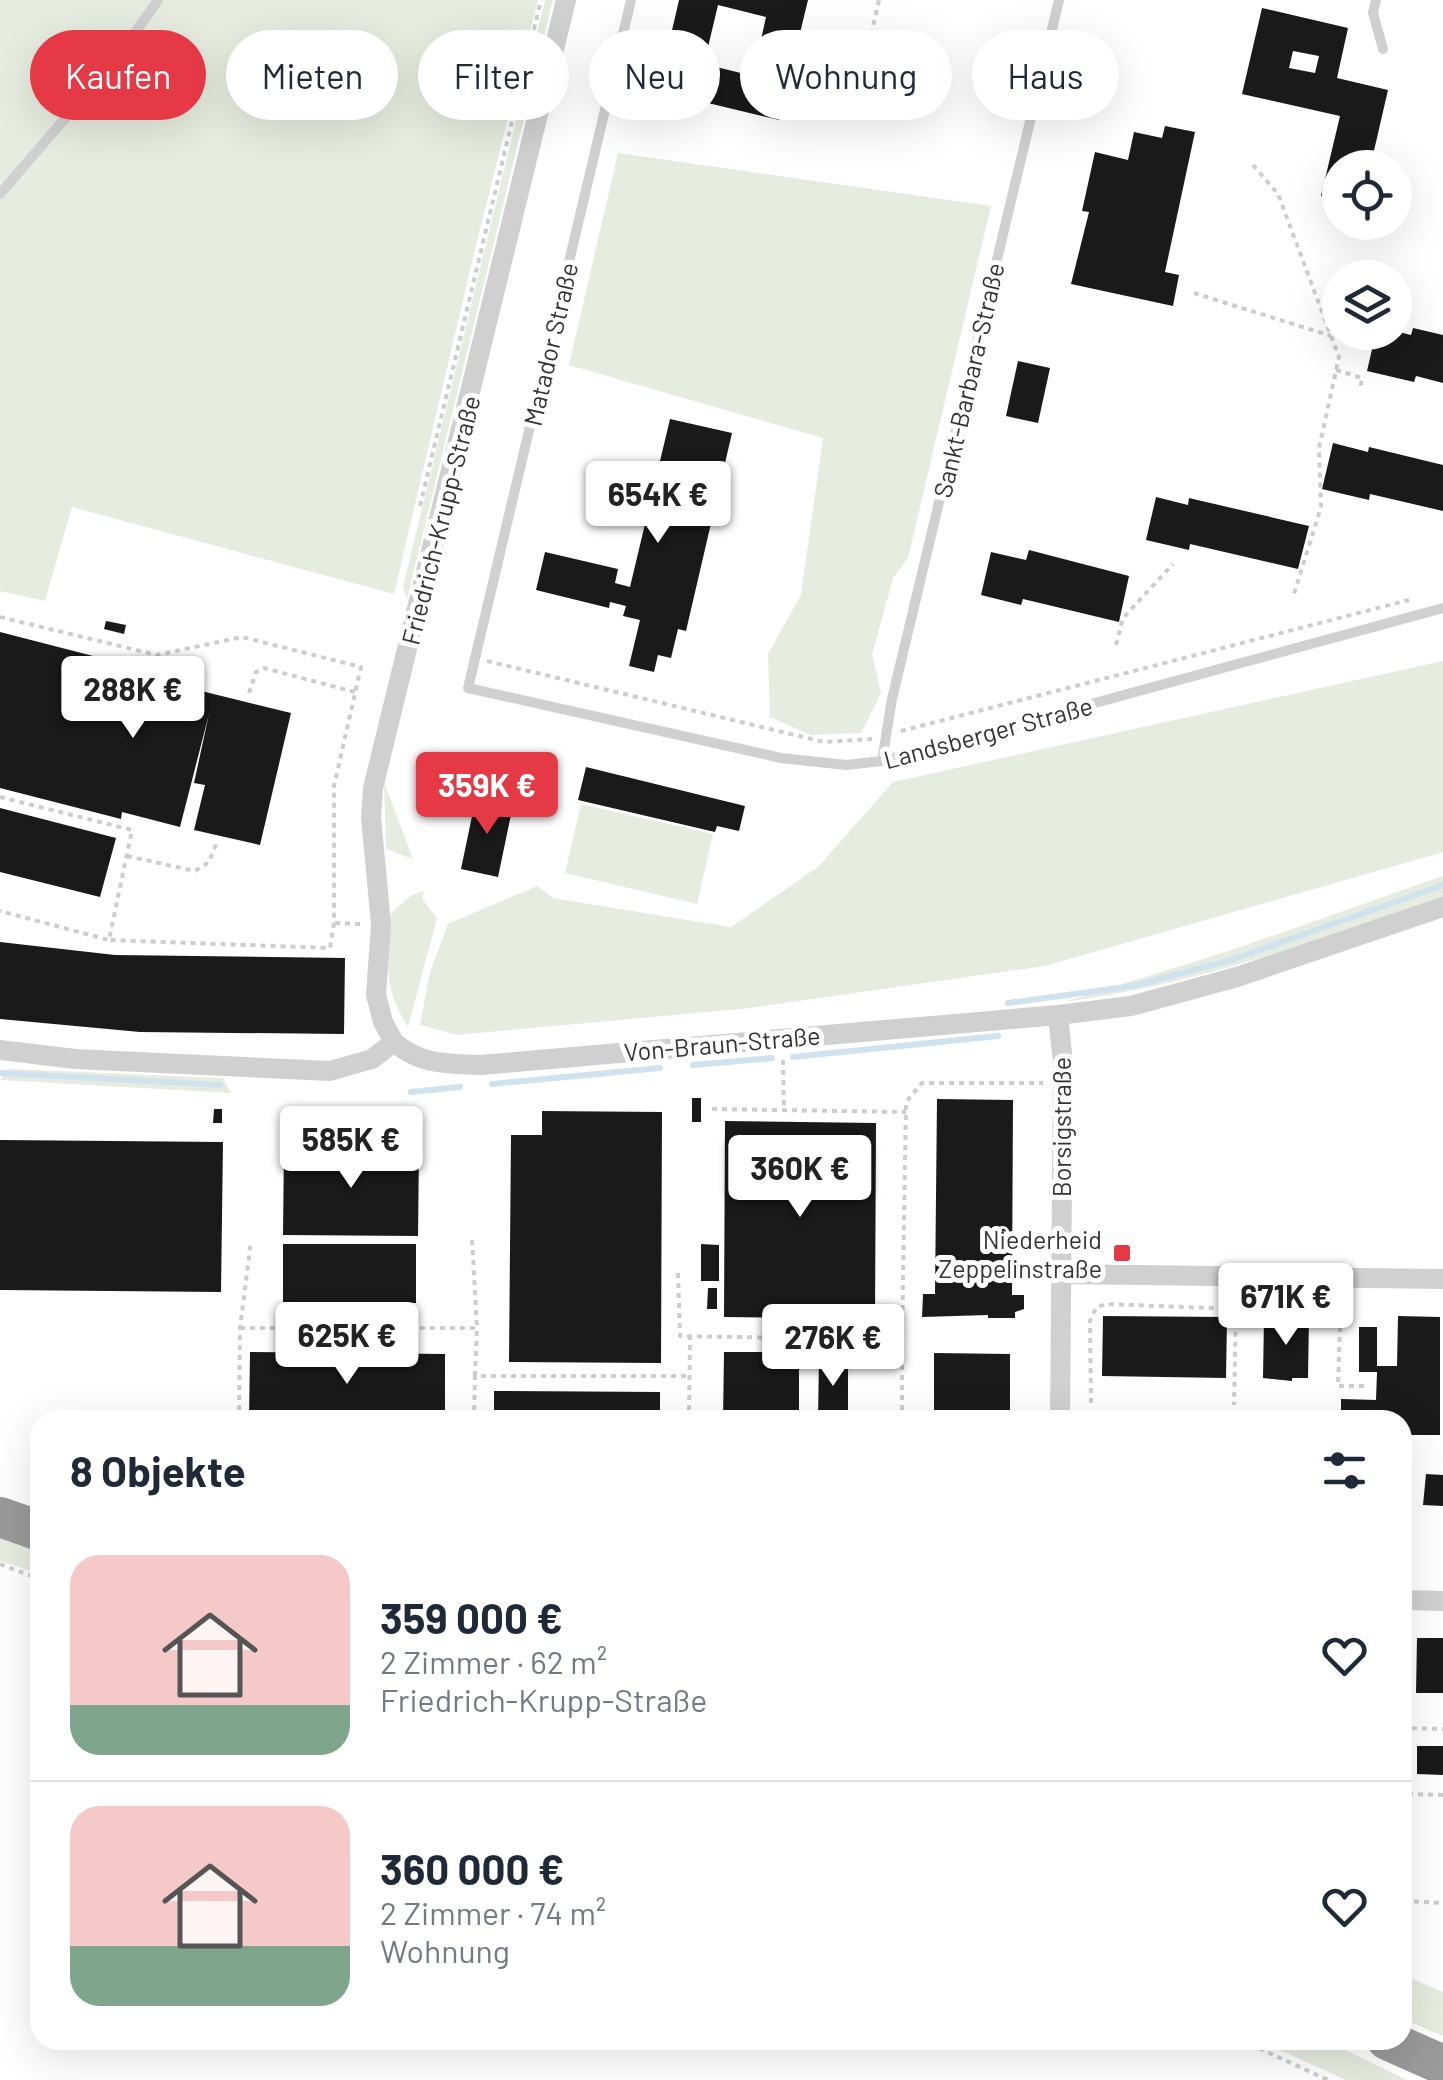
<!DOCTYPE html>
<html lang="de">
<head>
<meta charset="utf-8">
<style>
	:root { --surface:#fff; --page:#f2f2f3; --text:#1f2937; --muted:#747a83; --line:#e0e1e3; --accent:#e63946 }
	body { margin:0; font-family:Barlow,sans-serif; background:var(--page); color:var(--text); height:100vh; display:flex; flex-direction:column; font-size:38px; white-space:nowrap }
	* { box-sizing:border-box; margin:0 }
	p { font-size:32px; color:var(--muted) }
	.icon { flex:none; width:55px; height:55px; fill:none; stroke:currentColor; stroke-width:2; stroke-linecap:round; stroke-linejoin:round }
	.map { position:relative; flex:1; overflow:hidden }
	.details { position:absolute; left:30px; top:1410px; width:1382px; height:640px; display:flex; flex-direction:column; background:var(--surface); border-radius:30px; box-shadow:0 10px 40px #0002 }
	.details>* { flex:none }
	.top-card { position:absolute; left:30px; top:30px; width:1385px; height:90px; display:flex; gap:20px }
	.tools { position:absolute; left:1322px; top:150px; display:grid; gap:20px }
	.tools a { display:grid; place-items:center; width:90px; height:90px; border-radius:50%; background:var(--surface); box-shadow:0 10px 40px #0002; font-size:50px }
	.price { position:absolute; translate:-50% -85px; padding:0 22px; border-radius:10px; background:#fff; color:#222; font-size:32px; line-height:65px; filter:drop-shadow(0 2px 5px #0008) }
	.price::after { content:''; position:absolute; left:50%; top:60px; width:30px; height:22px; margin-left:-15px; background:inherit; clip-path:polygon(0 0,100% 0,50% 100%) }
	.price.current { background:var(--accent); color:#fff }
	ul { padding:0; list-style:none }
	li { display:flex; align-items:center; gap:30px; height:250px; padding:0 40px }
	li+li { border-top:2px solid var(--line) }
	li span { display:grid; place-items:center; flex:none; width:280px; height:200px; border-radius:30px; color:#555 }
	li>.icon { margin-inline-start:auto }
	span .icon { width:120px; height:120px; fill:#fffc; stroke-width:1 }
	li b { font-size:42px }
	h2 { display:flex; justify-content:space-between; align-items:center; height:120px; padding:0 40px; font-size:42px }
	.tag { padding:0 35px; border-radius:45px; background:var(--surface); box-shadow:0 10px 40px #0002; font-size:35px; line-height:90px }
	.tag.current { background:var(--accent); color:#fff }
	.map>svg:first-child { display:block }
</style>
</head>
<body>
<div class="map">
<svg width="1443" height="2080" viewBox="0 0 1443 2080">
	<rect width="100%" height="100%" fill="#fff"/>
	<path fill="#e6ecdf" d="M0 0H153L97 75 0 190Z
		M161 0H538L476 245 394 594 72 507 45 601 0 591V199L37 158Z
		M545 0H553L407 599 403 587Z
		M618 153 991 206 908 558 893 578 872 655 881 693 861 733 811 735 770 717 768 654 801 595 823 438 569 365Z
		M1443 661V852L1045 966 750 1008 457 1035 420 1025 430 972 448 924 537 886 553 898 731 927 818 867 893 782Z
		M384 782 413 859 386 849Z
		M581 804 713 834 697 904 565 873Z
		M1443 876V898C1318 940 1196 985 1064 1002L1229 951Z
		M424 891 422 899 437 918 408 1027C382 986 387 960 391 913L412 895Z
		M10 1069 223 1078 231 1093 0 1080Z
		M0 1537 40 1551V1574L0 1561Z
		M1403 1975 1443 1992V2036L1403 2019Z
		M1257 2040H1325L1407 2080H1346Z"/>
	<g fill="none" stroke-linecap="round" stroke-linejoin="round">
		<path stroke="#cfe2ee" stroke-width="6" d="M1008 1003 1133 986 1231 960 1443 885
			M793 1057 998 1036
			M693 1065 772 1058
			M0 1073 220 1085
			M492 1084 660 1068
			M411 1092 460 1087"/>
	</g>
	<path fill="#1a1a1a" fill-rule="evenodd" d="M679 0H808L779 120 658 91ZM718 5 766 17 753 76 704 64Z
		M1262 8 1348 28 1337 78 1388 90 1370 168H1340V201L1321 196 1340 116 1242 94ZM1293 51 1319 56 1315 73 1289 68Z
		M1165 126 1195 132 1165 272 1179 275 1173 306 1071 284 1089 212 1082 211 1095 152 1128 160 1134 132 1162 138Z
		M1413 328 1443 335V383L1416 376 1414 382 1367 371 1376 332 1395 331 1411 335Z
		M1018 361 1050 368 1038 423 1006 416Z
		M670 419 732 433 686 631 678 629 671 658 658 655 654 672 629 666 640 620 623 616 626 606 610 602 609 608 536 590 545 552 618 569 615 583 630 587Z
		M1333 443 1368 452 1369 447 1443 465V511L1370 494 1369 500 1322 489Z
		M1156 497 1188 505 1189 498 1309 526 1298 569 1190 544 1189 550 1146 540Z
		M1029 550 1129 576 1119 622 1023 599 1021 605 981 595 991 552 1026 560Z
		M106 621 126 625 124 634 104 629Z
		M0 632 159 673 157 680 291 713 260 845 194 830 205 785 194 783 209 714 180 827 122 812 121 819 0 788Z
		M586 767 745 806 739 831 717 826 715 832 578 800Z
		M476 797 513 805 498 877 461 869Z
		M0 808 116 838 100 897 0 872Z
		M0 942 115 955 345 958 344 1034 140 1032 0 1019Z
		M692 1098H701V1122H692Z
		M937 1099 1013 1100 1012 1295H1024V1309L1015 1312V1318H988V1315L922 1317 923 1294H935Z
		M214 1109H222V1123H213Z
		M542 1111 662 1112 661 1363 509 1362 511 1135H542Z
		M725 1121 876 1123 875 1319 724 1317Z
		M0 1140 223 1142 221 1292 0 1290Z
		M284 1145 419 1147 418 1236 283 1235Z
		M283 1244H416V1303L283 1302Z
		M701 1244 719 1245V1281H701Z
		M708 1288H717V1309H707Z
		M1103 1316 1227 1317 1226 1378 1102 1376Z
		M1398 1316 1440 1317V1435H1402V1420H1341V1399L1376 1400 1377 1372H1359V1327H1377V1366H1397Z
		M1264 1317H1309L1308 1378H1292V1381L1263 1378Z
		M250 1352 445 1354V1420H249Z
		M724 1352H799V1420H723Z
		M934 1353 1010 1354V1420H934Z
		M819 1357H848V1420H818Z
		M494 1391 660 1392V1420H494Z
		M1426 1474 1443 1475V1506L1423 1505Z
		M1417 1638H1443V1693H1416Z
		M1417 1746H1443V1775L1417 1774Z"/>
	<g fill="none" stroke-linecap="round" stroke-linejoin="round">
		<path stroke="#cdcdcd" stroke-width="4" stroke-dasharray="5 5" stroke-linecap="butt" d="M867 54 879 0
			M1253 165 1278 194 1339 357 1319 448 1321 507 1294 594
			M1194 293 1331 336
			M1336 370 1362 378 1360 390
			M420 506 541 0
			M0 617 157 655 242 637 361 667 334 786V923L330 948 109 940
			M1116 645 1123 618 1173 564
			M487 661 824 742 872 739
			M249 693 256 672 264 668 355 692
			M901 731 1409 600
			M0 797 132 830 109 940 0 911
			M127 856 195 871 209 862 217 842
			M335 923 361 924
			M783 1060 784 1110
			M712 1109 906 1112
			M678 1273 680 1336 902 1340V1420
			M1341 1297 1338 1386H1369
			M240 1328H477L472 1238
			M902 1340 906 1102 922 1083H1043
			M475 1376 477 1328
			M1091 1403 1090 1321 1096 1308 1105 1304 1236 1309 1234 1405
			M239 1420 240 1328 251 1241
			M474 1420 475 1376H690
			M689 1420 690 1336
			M0 1564 40 1579
			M1402 1728 1443 1729
			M1404 1901 1443 1903
			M1403 1942 1406 1794 1443 1795
			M1241 2040 1328 2080"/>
		<path stroke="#d0d0d0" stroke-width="10" d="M631 0 468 688 781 758 846 765 882 761 1443 608
			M1376 0 1373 13 1383 49
			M0 194 117 58 158 0
			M882 761 892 699 1059 0"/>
		<path stroke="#d0d0d0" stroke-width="20" d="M1058 1015 1063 1063 1060 1420
			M394 1042 383 1022 376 995 381 924 371 817 373 788 566 0
			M0 1050 75 1059 330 1071 372 1059 394 1042C420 1065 448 1064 481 1065L1058 1015 1131 1006 1237 977 1443 907
			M1061 1274 1443 1279
			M1402 1600 1443 1601"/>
		<path stroke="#9a9a9a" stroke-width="40" d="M0 1517 40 1531
			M1387 2040 1443 2065"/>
	</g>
	<rect fill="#e63946" stroke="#fff" stroke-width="4" x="1112" y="1243" width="20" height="20" rx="5"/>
	<g text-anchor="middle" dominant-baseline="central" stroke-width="10" stroke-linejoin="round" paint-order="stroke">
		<g font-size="25" fill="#333" stroke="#fff">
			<text transform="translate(550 344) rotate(-77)">Matador Straße</text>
			<text transform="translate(968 380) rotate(-77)">Sankt-Barbara-Straße</text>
			<text transform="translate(440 520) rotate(-76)">Friedrich-Krupp-Straße</text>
			<text transform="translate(988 732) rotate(-15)">Landsberger Straße</text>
			<text transform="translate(722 1043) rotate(-5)">Von-Braun-Straße</text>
			<text transform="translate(1061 1127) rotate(-90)">Borsigstraße</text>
		</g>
		<g font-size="25" fill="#333" stroke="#fff" text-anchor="end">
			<text x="1102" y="1239">Niederheid<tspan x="1102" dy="29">Zeppelinstraße</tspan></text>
		</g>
	</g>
</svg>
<div class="tools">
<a><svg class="icon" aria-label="locate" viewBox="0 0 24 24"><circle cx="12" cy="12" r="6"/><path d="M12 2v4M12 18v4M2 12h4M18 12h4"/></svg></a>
<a><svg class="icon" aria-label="layers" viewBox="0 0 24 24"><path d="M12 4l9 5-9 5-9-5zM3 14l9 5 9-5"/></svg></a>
</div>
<b class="price" style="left:658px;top:546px">654K €</b>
<b class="price" style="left:133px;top:741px">288K €</b>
<b class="price current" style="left:487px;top:837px">359K €</b>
<b class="price" style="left:351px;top:1191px">585K €</b>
<b class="price" style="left:800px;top:1220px">360K €</b>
<b class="price" style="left:1286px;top:1348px">671K €</b>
<b class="price" style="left:347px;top:1387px">625K €</b>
<b class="price" style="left:833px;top:1389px">276K €</b>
<div class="top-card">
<a class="tag current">Kaufen</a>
<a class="tag">Mieten</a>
<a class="tag">Filter</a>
<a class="tag">Neu</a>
<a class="tag">Wohnung</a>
<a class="tag">Haus</a>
</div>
<section class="details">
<h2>8 Objekte<svg class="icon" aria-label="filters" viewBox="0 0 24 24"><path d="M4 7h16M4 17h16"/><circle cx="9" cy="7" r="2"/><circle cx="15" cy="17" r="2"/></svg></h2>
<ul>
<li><span style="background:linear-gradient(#f6c9c9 75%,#7fa58c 0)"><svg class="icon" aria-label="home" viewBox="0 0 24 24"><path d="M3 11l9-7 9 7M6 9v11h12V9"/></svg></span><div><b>359 000 €</b><p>2 Zimmer · 62 m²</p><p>Friedrich-Krupp-Straße</p></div><svg class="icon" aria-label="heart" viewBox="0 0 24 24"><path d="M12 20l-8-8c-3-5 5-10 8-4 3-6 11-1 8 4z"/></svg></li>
<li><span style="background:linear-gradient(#f6c9c9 70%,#7fa58c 0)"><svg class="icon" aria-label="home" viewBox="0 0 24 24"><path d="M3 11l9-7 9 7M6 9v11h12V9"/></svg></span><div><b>360 000 €</b><p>2 Zimmer · 74 m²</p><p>Wohnung</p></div><svg class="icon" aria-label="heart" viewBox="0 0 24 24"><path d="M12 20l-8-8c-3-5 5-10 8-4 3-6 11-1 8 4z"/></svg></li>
</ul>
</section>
</div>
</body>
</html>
